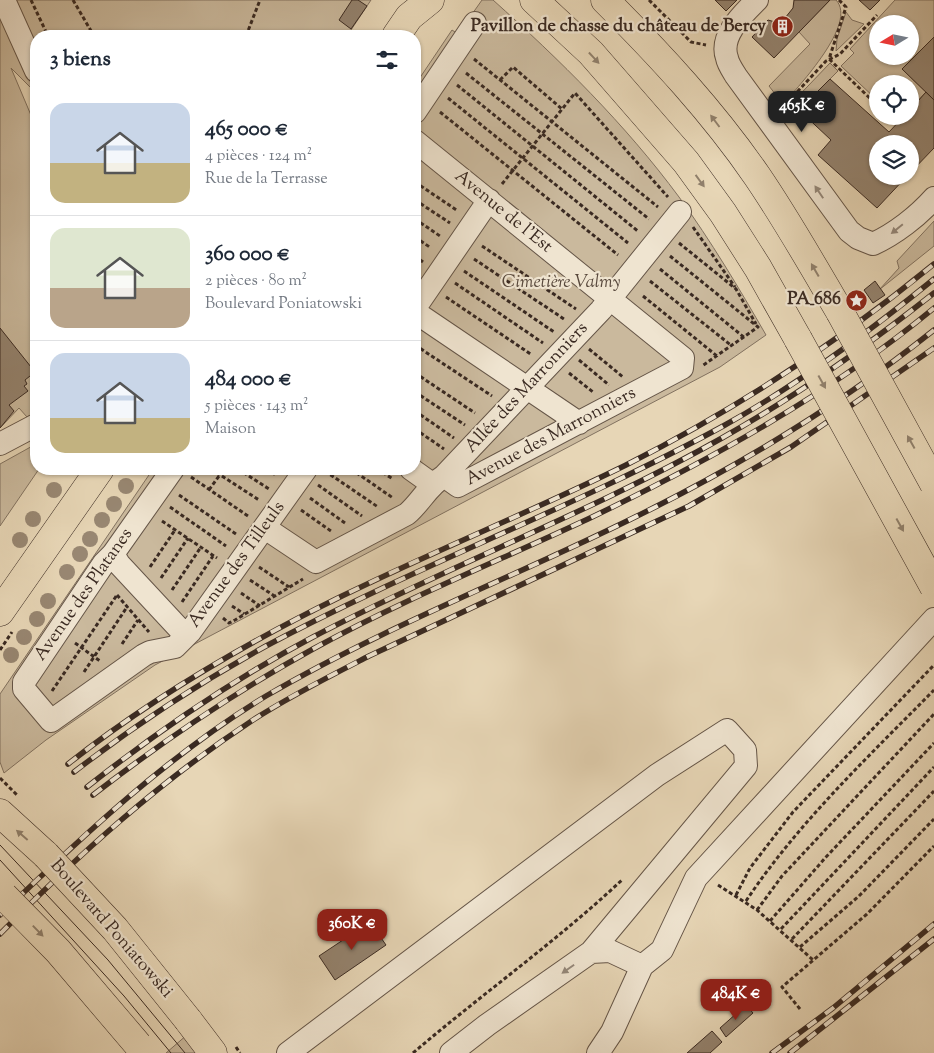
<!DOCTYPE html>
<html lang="fr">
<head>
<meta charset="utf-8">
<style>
	:root { --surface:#fff; --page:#f2f2f3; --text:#1f2937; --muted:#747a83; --line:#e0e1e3; --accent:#8f2418 }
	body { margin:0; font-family:"Sorts Mill Goudy",serif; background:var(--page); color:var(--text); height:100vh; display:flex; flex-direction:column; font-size:19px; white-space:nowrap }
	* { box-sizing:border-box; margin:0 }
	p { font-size:16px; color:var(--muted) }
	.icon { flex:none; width:28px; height:28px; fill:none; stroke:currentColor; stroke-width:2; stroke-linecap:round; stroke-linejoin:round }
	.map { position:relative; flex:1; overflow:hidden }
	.side { position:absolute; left:30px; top:30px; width:391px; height:445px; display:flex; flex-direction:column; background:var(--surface); border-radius:20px; box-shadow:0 1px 4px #0004 }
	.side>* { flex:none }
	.needle { width:32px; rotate:260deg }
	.tools { position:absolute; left:869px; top:15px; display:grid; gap:10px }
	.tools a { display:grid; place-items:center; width:50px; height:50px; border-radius:50%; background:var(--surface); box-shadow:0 1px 4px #0004; font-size:25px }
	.price { position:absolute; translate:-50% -42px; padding:0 11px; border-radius:10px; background:var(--accent); color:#fff; font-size:16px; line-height:32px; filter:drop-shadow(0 1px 2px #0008) }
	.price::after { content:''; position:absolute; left:50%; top:30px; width:15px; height:11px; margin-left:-8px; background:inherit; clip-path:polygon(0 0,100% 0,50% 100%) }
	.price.active { background:#222; color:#fff }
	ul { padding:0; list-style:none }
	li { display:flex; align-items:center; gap:15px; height:125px; padding:0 20px }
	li+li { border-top:1px solid var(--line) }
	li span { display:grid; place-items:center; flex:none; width:140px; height:100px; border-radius:15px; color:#555 }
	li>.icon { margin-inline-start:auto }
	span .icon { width:60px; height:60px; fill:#fffc; stroke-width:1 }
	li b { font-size:21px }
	h2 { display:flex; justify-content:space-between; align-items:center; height:60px; padding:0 20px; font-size:21px }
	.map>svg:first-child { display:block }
</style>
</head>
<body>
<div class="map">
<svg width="934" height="1053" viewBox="0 0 934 1053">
	<rect width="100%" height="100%" fill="#e7d6b6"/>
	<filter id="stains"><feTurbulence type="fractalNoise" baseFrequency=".004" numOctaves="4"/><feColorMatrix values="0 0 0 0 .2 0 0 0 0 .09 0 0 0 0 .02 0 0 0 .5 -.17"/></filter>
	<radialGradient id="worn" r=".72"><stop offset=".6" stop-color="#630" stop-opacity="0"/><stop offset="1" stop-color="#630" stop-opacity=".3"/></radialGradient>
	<path fill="#cab99d" stroke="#827260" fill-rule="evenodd" d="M0 0H371L347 36H36V93L11 68 36 127V412L27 417 19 408 0 428Z
		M482 0H493C560 60 625 124 679 197 711 241 739 288 766 335L720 367 155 665 46 740 4 773 0 762V694L153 469H415V85L452 30 458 34Z
		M830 0H836C858 23 799 86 783 104L769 86 810 44 799 32Z
		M895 0H934V37L902 69 926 92 914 105 910 102V84H878L877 100 841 66 854 53 850 49ZM878 24H910V56H878Z
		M846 12 852 20 864 24 836 51 837 39Z
		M830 63 838 71 814 95 812 93 808 96 810 99 791 116 786 109Z
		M934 221V246L879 290 899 268 897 261Z
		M36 444V469H39L0 526V464Z
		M188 1034 202 1053H166Z"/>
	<path fill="#94836f" stroke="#3a2a22" d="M352 0H358L367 6 351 29 339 20Z
		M715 0H737L726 11Z
		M794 0H830L774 58 752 37 768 20 775 22 785 18 793 8Z
		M859 0H880L870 10Z
		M934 37V100L902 69Z
		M830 79 889 132 904 116H910V110L926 92 934 100V148L910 173V144H878V176H907L877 208 818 155 831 140 799 110 810 99 808 97 812 93 814 95Z
		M875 281 885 295 873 303 864 290Z
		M0 328 35 372 25 380 27 384 24 386 28 391 9 405 14 411 0 428Z
		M370 922 386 945 335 980 319 956Z
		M746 1005 753 1013 726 1037 720 1028Z
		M712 1031 722 1042 710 1053H687Z"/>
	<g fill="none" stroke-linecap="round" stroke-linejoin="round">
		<defs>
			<path id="minor" d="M4 0 36 71
				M757 0C743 14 719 36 727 58 728 64 733 71 736 76L849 231 858 238 873 244C895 234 918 216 934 198
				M415 112 475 23
				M415 308 489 200
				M415 312 579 423
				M0 444 36 425
				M173 469 113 554 104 563 24 682V689L51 721 144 655 150 652 175 647 190 632 306 469
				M411 469 432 484
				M444 476 601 310 680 212
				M265 528 316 562 407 514C421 502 428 486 444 476L458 486 682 368 683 358 415 141
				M113 554 119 564 186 636
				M288 1053 657 775 727 730 745 750 746 766 591 952
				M451 1053 487 1025 591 952 610 951 642 966
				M598 1053 612 1032 642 966 662 950 696 878 934 619"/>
			<path id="major" d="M396 36 409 17 430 0
				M0 612 100 469
				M0 813 46 855
				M188 1020 213 1053"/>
			<path id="highway" d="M534 0 591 53 686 162 723 213 758 268 798 339
				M605 0C660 55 713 112 757 176 787 220 813 266 840 312"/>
		</defs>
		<use href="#minor" stroke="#655547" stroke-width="24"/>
		<use href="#major" stroke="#3a2a22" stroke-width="29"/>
		<use href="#highway" stroke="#3a2a22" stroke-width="29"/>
		<path stroke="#3a2a22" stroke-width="3" stroke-dasharray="4 2.5" stroke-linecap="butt" d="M31 0 48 36
			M73 0 94 36
			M649 0 691 42 706 45
			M839 0 846 7 829 59 878 106
			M246 36 260 0
			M474 59 658 207
			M466 73 649 219
			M500 80 513 67 562 109
			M457 85 639 232
			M448 98 628 243
			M784 106 826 61 840 54 877 15
			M440 112 618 255
			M889 116 894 121
			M415 182 458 211
			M502 184 575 93 668 197
			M415 200 450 223
			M415 219 440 236
			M693 227 735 287
			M415 237 431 248
			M679 243 736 289 756 324
			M482 246 576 309
			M415 256 423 262
			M670 256 758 327 702 366
			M474 259 564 319
			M660 269 745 338
			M464 271 554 332
			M650 281 732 346
			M455 283 543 343
			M643 296 717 356
			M446 297 532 355
			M415 345 492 396
			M589 349 623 377
			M579 360 609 385
			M415 373 475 413
			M569 373 593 392
			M415 392 465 425
			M415 411 454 438
			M415 429 444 449
			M211 469 259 500
			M238 469 269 489
			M266 469 276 475
			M351 469 393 498
			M377 469 393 479
			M325 471 378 507
			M191 477 248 516
			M318 485 362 516
			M209 490 224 469
			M179 495 236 534
			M310 498 345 523
			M170 507 226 546
			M301 510 331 531
			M162 521 217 558
			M150 567 175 530
			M259 567 289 587
			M161 578 188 538
			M250 580 276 597
			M172 590 201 547
			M241 593 260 606
			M117 595 149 632
			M182 602 213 556
			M232 606 244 614
			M223 618 229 623 235 620 303 579
			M75 643 100 661
			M122 644 138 620
			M0 650 12 632
			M84 672 127 607
			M52 691 117 595
			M0 778 17 795
			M718 885 757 910 813 960
			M736 895 750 868 793 812 934 665
			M746 901C798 823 868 757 934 690
			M757 910 782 876 934 714
			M770 921 826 857 934 743
			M781 929 934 767
			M792 939 934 791
			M800 947 859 896 934 819
			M800 1009 782 987 867 914 934 846
			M236 1047 240 1053
			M413 1053C482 994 557 941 623 879"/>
		<use href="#minor" stroke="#efe4d0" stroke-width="22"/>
		<use href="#major" stroke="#e7d6b6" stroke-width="28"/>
		<use href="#highway" stroke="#e7d6b6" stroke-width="28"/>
		<path stroke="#3a2a22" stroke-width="1" d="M0 845 108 960 185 1053
			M0 860 124 996 171 1053"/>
		<defs>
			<path id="rail" d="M68 764C153 697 246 643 342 596 436 550 533 511 626 465 736 409 839 342 934 264
				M74 772C135 725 199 683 266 646 416 566 576 507 725 425 799 384 869 332 934 279
				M87 787C158 731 232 680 313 637 447 566 590 513 722 438 797 396 867 346 934 293
				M93 795C163 741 235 692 313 649 402 600 496 562 588 519 710 460 830 394 934 308
				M0 915C84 835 167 756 266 696 382 628 507 580 627 521 736 468 839 406 934 330
				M0 934C78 855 160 781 253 720 290 696 330 676 369 656L689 506 791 447 934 348
				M772 1053 833 1008 934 924
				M790 1053 934 939"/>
		</defs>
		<use href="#rail" stroke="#3a2a22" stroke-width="5.5"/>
		<use href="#rail" stroke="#efe4d0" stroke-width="4" stroke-dasharray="11" stroke-linecap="butt"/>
		<defs>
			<path id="major-bridge" d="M46 855 115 929 188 1020
				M4 896 58 951 138 1045"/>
			<path id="highway-bridge" d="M840 312 934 484
				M798 339 934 587"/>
		</defs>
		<use href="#major-bridge" stroke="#3a2a22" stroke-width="29" stroke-linecap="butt"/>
		<use href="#highway-bridge" stroke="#3a2a22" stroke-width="29" stroke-linecap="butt"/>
		<use href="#major-bridge" stroke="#e7d6b6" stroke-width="28"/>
		<use href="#highway-bridge" stroke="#e7d6b6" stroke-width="28"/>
	</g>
	<g fill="#988772">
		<circle cx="126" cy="486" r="8"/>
		<circle cx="54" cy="490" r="8"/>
		<circle cx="114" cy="504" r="8"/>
		<circle cx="33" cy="519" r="8"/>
		<circle cx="102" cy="520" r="8"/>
		<circle cx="90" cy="539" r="8"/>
		<circle cx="20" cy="540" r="8"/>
		<circle cx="80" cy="554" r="8"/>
		<circle cx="67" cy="572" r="8"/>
		<circle cx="48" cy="601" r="8"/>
		<circle cx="37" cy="619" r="8"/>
		<circle cx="24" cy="637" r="8"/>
		<circle cx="11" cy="655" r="8"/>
	</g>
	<defs><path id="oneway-solid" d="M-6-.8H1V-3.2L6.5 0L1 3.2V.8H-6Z" transform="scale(1.25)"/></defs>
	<g fill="#90806c">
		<use href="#oneway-solid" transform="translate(594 58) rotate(47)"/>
		<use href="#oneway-solid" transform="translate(715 121) rotate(-127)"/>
		<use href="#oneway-solid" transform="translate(700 181) rotate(54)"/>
		<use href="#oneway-solid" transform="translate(815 270) rotate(-120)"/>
		<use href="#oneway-solid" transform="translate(822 382) rotate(61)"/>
		<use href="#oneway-solid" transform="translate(911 442) rotate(-119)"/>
		<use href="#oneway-solid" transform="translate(900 525) rotate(61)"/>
		<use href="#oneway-solid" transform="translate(22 835) rotate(-139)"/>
		<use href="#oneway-solid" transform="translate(38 931) rotate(46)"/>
	</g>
	<g fill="#948779">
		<use href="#oneway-solid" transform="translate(819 192) rotate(-124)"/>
		<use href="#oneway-solid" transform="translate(897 229) rotate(141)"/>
		<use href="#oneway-solid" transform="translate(568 969) rotate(145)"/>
	</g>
	<defs>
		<symbol id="building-disc" viewBox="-11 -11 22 22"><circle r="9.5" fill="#8f2418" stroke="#efe4d0"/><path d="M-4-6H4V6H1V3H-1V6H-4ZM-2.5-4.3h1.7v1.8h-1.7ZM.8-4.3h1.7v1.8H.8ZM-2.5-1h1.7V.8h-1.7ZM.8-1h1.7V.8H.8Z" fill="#fff"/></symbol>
		<symbol id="sight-disc" viewBox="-11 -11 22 22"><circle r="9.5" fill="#8f2418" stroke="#efe4d0"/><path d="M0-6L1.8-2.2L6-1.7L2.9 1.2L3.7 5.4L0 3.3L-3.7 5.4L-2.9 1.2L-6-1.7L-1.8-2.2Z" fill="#fff"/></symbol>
	</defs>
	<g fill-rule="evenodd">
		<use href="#building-disc" x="770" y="14" width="25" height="25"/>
		<use href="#sight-disc" x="844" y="288" width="25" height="25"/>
	</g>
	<g text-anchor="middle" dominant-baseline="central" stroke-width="4.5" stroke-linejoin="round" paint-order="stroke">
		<g font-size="18" font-weight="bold" fill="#3a2a22" stroke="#efe4d0" text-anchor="end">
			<text x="766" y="27">Pavillon de chasse du château de Bercy</text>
			<text x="841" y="300">PA_686</text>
		</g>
		<g font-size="18" fill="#3a2a22" stroke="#efe4d0">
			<text transform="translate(503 212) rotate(39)">Avenue de l'Est</text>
			<text transform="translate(527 388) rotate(-47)">Allée des Marronniers</text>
			<text transform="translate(551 437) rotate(-28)">Avenue des Marronniers</text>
			<text transform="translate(237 565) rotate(-54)">Avenue des Tilleuls</text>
			<text transform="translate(84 595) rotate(-55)">Avenue des Platanes</text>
			<text transform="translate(111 929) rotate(49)">Boulevard Poniatowski</text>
		</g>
		<g font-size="18" font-style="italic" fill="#57473b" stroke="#efe4d0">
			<text x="561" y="283">Cimetière Valmy</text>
		</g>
	</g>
	<rect width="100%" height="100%" filter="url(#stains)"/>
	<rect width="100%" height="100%" fill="url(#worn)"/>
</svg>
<div class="tools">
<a><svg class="needle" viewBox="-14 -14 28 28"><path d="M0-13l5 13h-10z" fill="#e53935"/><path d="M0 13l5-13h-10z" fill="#747a83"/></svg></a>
<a><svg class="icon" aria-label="locate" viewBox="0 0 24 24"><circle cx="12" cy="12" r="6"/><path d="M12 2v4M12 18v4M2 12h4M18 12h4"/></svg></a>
<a><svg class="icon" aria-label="layers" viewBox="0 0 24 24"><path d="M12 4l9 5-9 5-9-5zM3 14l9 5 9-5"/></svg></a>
</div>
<b class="price active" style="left:802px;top:133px">465K €</b>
<b class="price" style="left:352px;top:951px">360K €</b>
<b class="price" style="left:736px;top:1021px">484K €</b>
<section class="side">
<h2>3 biens<svg class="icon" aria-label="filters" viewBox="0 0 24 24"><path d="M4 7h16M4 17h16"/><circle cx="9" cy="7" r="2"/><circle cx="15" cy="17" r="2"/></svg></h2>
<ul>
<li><span style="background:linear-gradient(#c9d6e8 60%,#c2b280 0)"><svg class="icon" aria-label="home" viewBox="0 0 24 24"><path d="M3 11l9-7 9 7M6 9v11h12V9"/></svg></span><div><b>465 000 €</b><p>4 pièces · 124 m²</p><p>Rue de la Terrasse</p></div></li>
<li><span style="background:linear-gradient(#dfe7d0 60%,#b9a48a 0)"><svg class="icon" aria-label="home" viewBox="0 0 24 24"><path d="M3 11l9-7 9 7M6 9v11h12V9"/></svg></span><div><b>360 000 €</b><p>2 pièces · 80 m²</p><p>Boulevard Poniatowski</p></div></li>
<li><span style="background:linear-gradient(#c9d6e8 65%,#c2b280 0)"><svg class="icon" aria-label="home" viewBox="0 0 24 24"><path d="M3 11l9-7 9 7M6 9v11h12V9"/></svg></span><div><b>484 000 €</b><p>5 pièces · 143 m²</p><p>Maison</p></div></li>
</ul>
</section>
</div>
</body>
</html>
